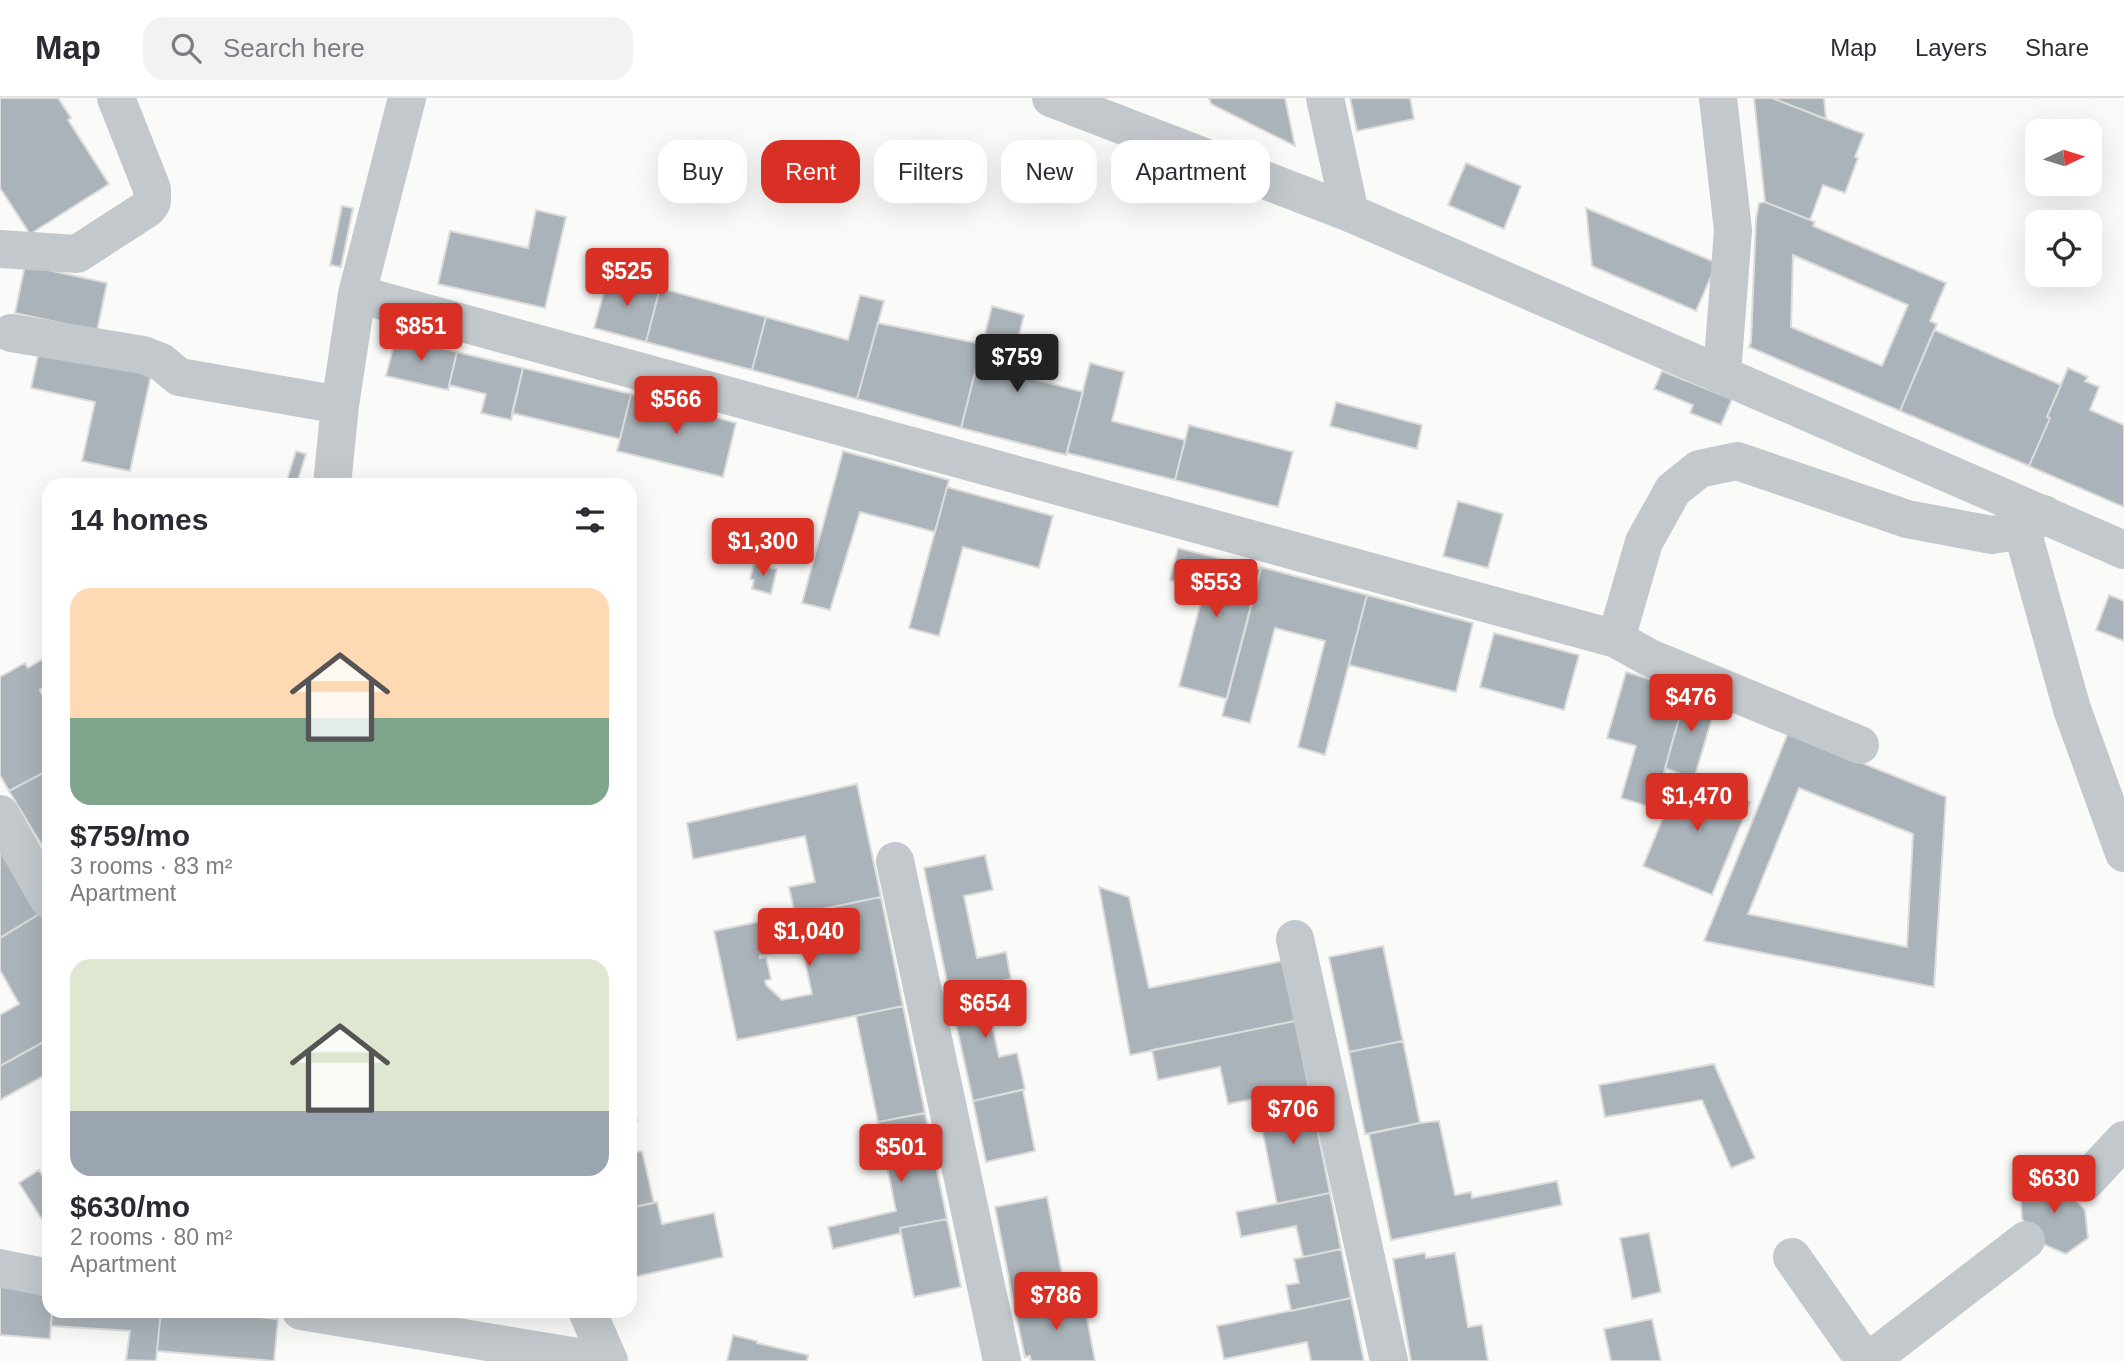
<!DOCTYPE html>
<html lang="en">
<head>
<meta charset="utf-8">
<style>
	:root { --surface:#fff; --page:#f2f2f3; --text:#2b2b33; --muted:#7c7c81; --line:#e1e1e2; --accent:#d93025 }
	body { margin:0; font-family:Arial,sans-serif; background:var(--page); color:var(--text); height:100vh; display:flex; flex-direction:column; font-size:26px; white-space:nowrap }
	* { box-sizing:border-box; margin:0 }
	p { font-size:23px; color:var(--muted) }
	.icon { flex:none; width:38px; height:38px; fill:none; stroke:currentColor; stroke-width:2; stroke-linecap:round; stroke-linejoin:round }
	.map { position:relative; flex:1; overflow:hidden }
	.drawer { position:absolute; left:42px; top:380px; width:595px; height:840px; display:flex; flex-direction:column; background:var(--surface); border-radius:21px; box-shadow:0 7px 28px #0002 }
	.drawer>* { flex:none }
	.guide { position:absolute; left:658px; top:42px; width:665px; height:63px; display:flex; gap:14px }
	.needle { width:46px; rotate:86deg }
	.fabs { position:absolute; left:2025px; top:21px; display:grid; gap:14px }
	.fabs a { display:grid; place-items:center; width:77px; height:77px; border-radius:14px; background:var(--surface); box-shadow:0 7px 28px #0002; font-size:35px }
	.price { position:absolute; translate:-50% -60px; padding:0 16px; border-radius:7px; background:var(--accent); color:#fff; font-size:23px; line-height:46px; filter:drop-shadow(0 2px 4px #0008) }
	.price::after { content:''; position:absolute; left:50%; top:42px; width:21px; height:16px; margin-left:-10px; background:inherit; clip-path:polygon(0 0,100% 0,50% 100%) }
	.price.on { background:#222; color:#fff }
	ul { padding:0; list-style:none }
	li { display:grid; align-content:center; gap:14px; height:371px; padding:0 28px }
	li span { display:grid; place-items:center; height:217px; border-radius:21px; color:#555 }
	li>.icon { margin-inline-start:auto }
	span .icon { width:126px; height:126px; fill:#fffc; stroke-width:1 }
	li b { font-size:30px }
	h2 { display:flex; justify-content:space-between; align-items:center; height:84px; padding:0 28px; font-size:30px }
	.pill { padding:0 24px; border-radius:21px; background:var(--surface); box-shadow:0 7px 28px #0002; font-size:24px; line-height:63px }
	.pill.on { background:var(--accent); color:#fff }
	header { display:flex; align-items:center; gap:42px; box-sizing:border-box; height:98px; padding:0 35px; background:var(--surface); border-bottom:2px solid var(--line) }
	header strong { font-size:33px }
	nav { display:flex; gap:38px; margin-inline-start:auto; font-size:24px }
	.search { width:490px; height:63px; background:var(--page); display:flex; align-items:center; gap:18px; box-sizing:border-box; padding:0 24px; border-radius:21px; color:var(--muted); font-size:26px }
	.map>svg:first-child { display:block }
</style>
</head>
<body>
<header>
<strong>Map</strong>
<div class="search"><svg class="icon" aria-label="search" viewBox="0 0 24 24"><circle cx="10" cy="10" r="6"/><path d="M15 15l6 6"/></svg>Search here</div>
<nav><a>Map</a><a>Layers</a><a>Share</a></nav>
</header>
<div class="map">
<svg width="2124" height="1263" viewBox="0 0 2124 1263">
	<rect width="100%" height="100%" fill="#fafaf8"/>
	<path fill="#aab3b9" stroke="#dcdcda" stroke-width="2" fill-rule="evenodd" d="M0 0H58L71 20 68 22 109 86 30 136 0 90Z
		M1209 0H1285L1295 48 1211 6Z
		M1350 0H1410L1414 21 1357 33Z
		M1754 0H1772L1864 36 1855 59 1858 60 1845 95 1823 87 1810 122 1765 104Z
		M1772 0H1824L1826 21Z
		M1466 65 1521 88 1504 131 1448 107Z
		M1765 104 1815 124 1813 128 1946 185 1930 223 1937 226 1900 313 1749 249 1751 244 1756 121 1759 105ZM1793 157 1908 207 1882 268 1791 229Z
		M342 108 353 110 341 169 330 167Z
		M1586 110 1717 165 1696 213 1592 168Z
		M536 112 566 119 545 210 438 186 450 133 528 150Z
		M25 167 107 185 97 233 15 215Z
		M609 176 660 190 646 244 594 230Z
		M660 190 766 219 752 272 646 244Z
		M860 197 884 203 857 301 752 272 766 219 848 242Z
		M992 208 1024 217 1010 275 1083 294 1066 357 961 330Z
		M878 225 982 246 961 330 857 301Z
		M1934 232 2061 287 2047 319 2050 320 2029 368 1900 313Z
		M396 238 457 254 448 292 386 278Z
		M41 243 153 268 130 373 82 363 95 304 31 290Z
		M457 254 523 270 511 322 481 315 486 296 449 287Z
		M1090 265 1124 274 1112 323 1185 342 1175 382 1067 355Z
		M523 270 631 296 620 341 512 315Z
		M2068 270 2088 279 2085 283 2099 289 2090 312 2124 327V409L2029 368 2050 320 2047 319Z
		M1662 273 1732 301 1721 327 1690 315 1693 307 1654 291Z
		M631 296 736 325 723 379 617 353Z
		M1336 304 1422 327 1417 351 1330 328Z
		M1189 327 1293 354 1278 409 1175 382Z
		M296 353 306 356 297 385 287 382Z
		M843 353 949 382 935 434 860 414 830 512 802 505Z
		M947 389 1053 418 1039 470 963 449 939 538 909 530Z
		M1458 403 1503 416 1488 470 1443 458Z
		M1178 450 1261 471 1227 601 1179 588 1204 492 1170 482Z
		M754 466 777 471 771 496 752 491 754 482 750 481Z
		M1261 469 1367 497 1325 657 1298 649 1325 543 1275 530 1250 625 1222 618Z
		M1367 497 1473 525 1456 594 1349 567Z
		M2109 497 2124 503V543L2096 532Z
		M1494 535 1579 557 1564 612 1480 589Z
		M48 558 49 587 40 592 49 609V674L44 676 43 675 9 693 0 677V579L25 565 28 570Z
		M1626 574 1687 592 1654 710 1621 700 1636 648 1607 640Z
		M1687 592 1718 600 1694 681 1665 670Z
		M1788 635 1946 699 1934 889 1704 843ZM1799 690 1913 736 1907 849 1748 816Z
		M49 674V759L9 693 43 675 44 676Z
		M1681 676 1702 685 1705 678 1732 690 1729 695 1750 704 1712 797 1643 768Z
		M857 686 881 799 795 817 789 789 815 784 805 738 693 761 687 725Z
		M0 740 41 815 0 840Z
		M985 757 993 792 964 798 977 860 1006 854 1011 881 949 894 924 770Z
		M1099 789 1129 799 1149 890 1283 863 1295 923 1130 957Z
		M881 799 903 908 737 942 714 833ZM802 849 812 896 782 902 766 887 765 883 771 881 766 859 760 860V858Z
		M41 815 49 829V941L0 968V917L19 906 0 872V840Z
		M1383 848 1403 943 1349 954 1329 859Z
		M1007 882 1013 913 990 917 999 959 1017 955 1025 991 973 1003 949 894Z
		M903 908 925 1015 878 1024 856 918Z
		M1295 923 1309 990 1228 1006 1220 969 1158 982 1152 952Z
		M49 941V975L0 1002V968Z
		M1403 943 1420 1025 1365 1036 1349 954Z
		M1714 966 1755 1060 1731 1070 1702 1002 1605 1019 1599 987Z
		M630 990 637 1023 630 1024Z
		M1309 990 1330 1095 1277 1106 1256 1000Z
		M1023 992 1035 1053 986 1064 973 1003Z
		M925 1015 947 1121 900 1130 901 1135 833 1151 828 1129 896 1113 878 1024Z
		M1439 1023 1455 1097 1471 1094 1472 1100 1557 1083 1562 1107 1391 1142 1369 1036 1420 1025Z
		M642 1053 654 1105 630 1110V1055Z
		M39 1072 49 1088V1119L43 1123 19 1085Z
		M2037 1080 2062 1086 2085 1112 2088 1140 2066 1156 2045 1147 2022 1121 2020 1093Z
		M1330 1095 1341 1151 1303 1159 1296 1128 1241 1139 1236 1114Z
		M1047 1099 1067 1202 1015 1212 995 1109Z
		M657 1104 662 1126 714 1115 723 1159 630 1180V1110Z
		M947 1121 961 1189 914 1199 900 1130Z
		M1649 1135 1661 1194 1632 1201 1620 1140Z
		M1341 1151 1351 1200 1291 1213 1286 1187 1299 1185 1294 1161Z
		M1425 1155 1426 1160 1455 1155 1468 1229 1482 1227 1488 1263H1411L1393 1161Z
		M0 1188 49 1191V1213H52L50 1241 0 1237Z
		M1083 1199 1095 1263H1031L1030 1258 1025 1259 1015 1212Z
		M1351 1200 1364 1263H1311L1307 1244 1224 1261 1217 1228Z
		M52 1213H161L156 1263 126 1262 130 1233 51 1228Z
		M161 1213H191L278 1221 274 1263 157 1253Z
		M1652 1221 1661 1263H1611L1604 1231Z
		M733 1237 757 1243V1245L808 1257 807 1263H727Z"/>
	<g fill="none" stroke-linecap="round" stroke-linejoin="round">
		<path stroke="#c3c8cc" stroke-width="38" d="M407 0 357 196 1616 541 1644 444 1673 392 1699 371 1737 363 1907 421 1992 437 2022 432 2044 416
			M1051 0 1350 115 2124 452
			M1325 0 1350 115
			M1718 0 1733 132 1722 276
			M0 151 77 156 148 110 152 104V91L116 0
			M11 235 143 257 161 264 179 279 340 307
			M332 387 340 307 357 196
			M2022 432 2072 611 2124 755
			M1616 541 1650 560 1860 647
			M0 716 49 802
			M895 763 1002 1263
			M1295 841 1389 1263
			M2084 1085 2124 1042
			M1792 1159 1865 1263
			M0 1170 49 1180
			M301 1213 602 1263
			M587 1213 609 1263
			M1869 1263 2026 1142"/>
	</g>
</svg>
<div class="fabs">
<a><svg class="needle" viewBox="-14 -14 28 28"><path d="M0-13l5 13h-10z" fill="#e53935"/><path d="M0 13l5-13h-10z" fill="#7c7c81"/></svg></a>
<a><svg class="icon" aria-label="locate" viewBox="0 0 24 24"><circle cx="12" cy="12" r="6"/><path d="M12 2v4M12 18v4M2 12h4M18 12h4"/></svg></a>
</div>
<b class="price" style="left:627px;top:210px">$525</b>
<b class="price" style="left:421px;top:265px">$851</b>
<b class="price on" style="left:1017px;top:296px">$759</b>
<b class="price" style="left:676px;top:338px">$566</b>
<b class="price" style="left:763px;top:480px">$1,300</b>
<b class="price" style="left:1216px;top:521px">$553</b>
<b class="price" style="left:1691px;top:636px">$476</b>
<b class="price" style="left:1697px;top:735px">$1,470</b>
<b class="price" style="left:809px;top:870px">$1,040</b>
<b class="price" style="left:985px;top:942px">$654</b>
<b class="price" style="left:1293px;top:1048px">$706</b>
<b class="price" style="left:901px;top:1086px">$501</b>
<b class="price" style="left:2054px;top:1117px">$630</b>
<b class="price" style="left:1056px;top:1234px">$786</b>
<div class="guide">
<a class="pill">Buy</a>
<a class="pill on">Rent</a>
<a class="pill">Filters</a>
<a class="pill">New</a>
<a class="pill">Apartment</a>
</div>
<section class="drawer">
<h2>14 homes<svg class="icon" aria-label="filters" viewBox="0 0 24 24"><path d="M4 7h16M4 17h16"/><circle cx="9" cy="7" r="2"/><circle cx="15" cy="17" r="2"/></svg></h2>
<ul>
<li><span style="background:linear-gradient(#ffd9b3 60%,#7fa58c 0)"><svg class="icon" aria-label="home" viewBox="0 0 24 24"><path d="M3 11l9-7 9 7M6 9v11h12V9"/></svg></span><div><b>$759/mo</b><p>3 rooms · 83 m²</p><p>Apartment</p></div></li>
<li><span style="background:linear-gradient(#dfe7d0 70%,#9aa5b1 0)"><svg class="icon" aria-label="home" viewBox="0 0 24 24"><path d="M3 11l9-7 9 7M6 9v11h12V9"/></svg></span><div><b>$630/mo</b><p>2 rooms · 80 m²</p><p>Apartment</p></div></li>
</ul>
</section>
</div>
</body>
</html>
